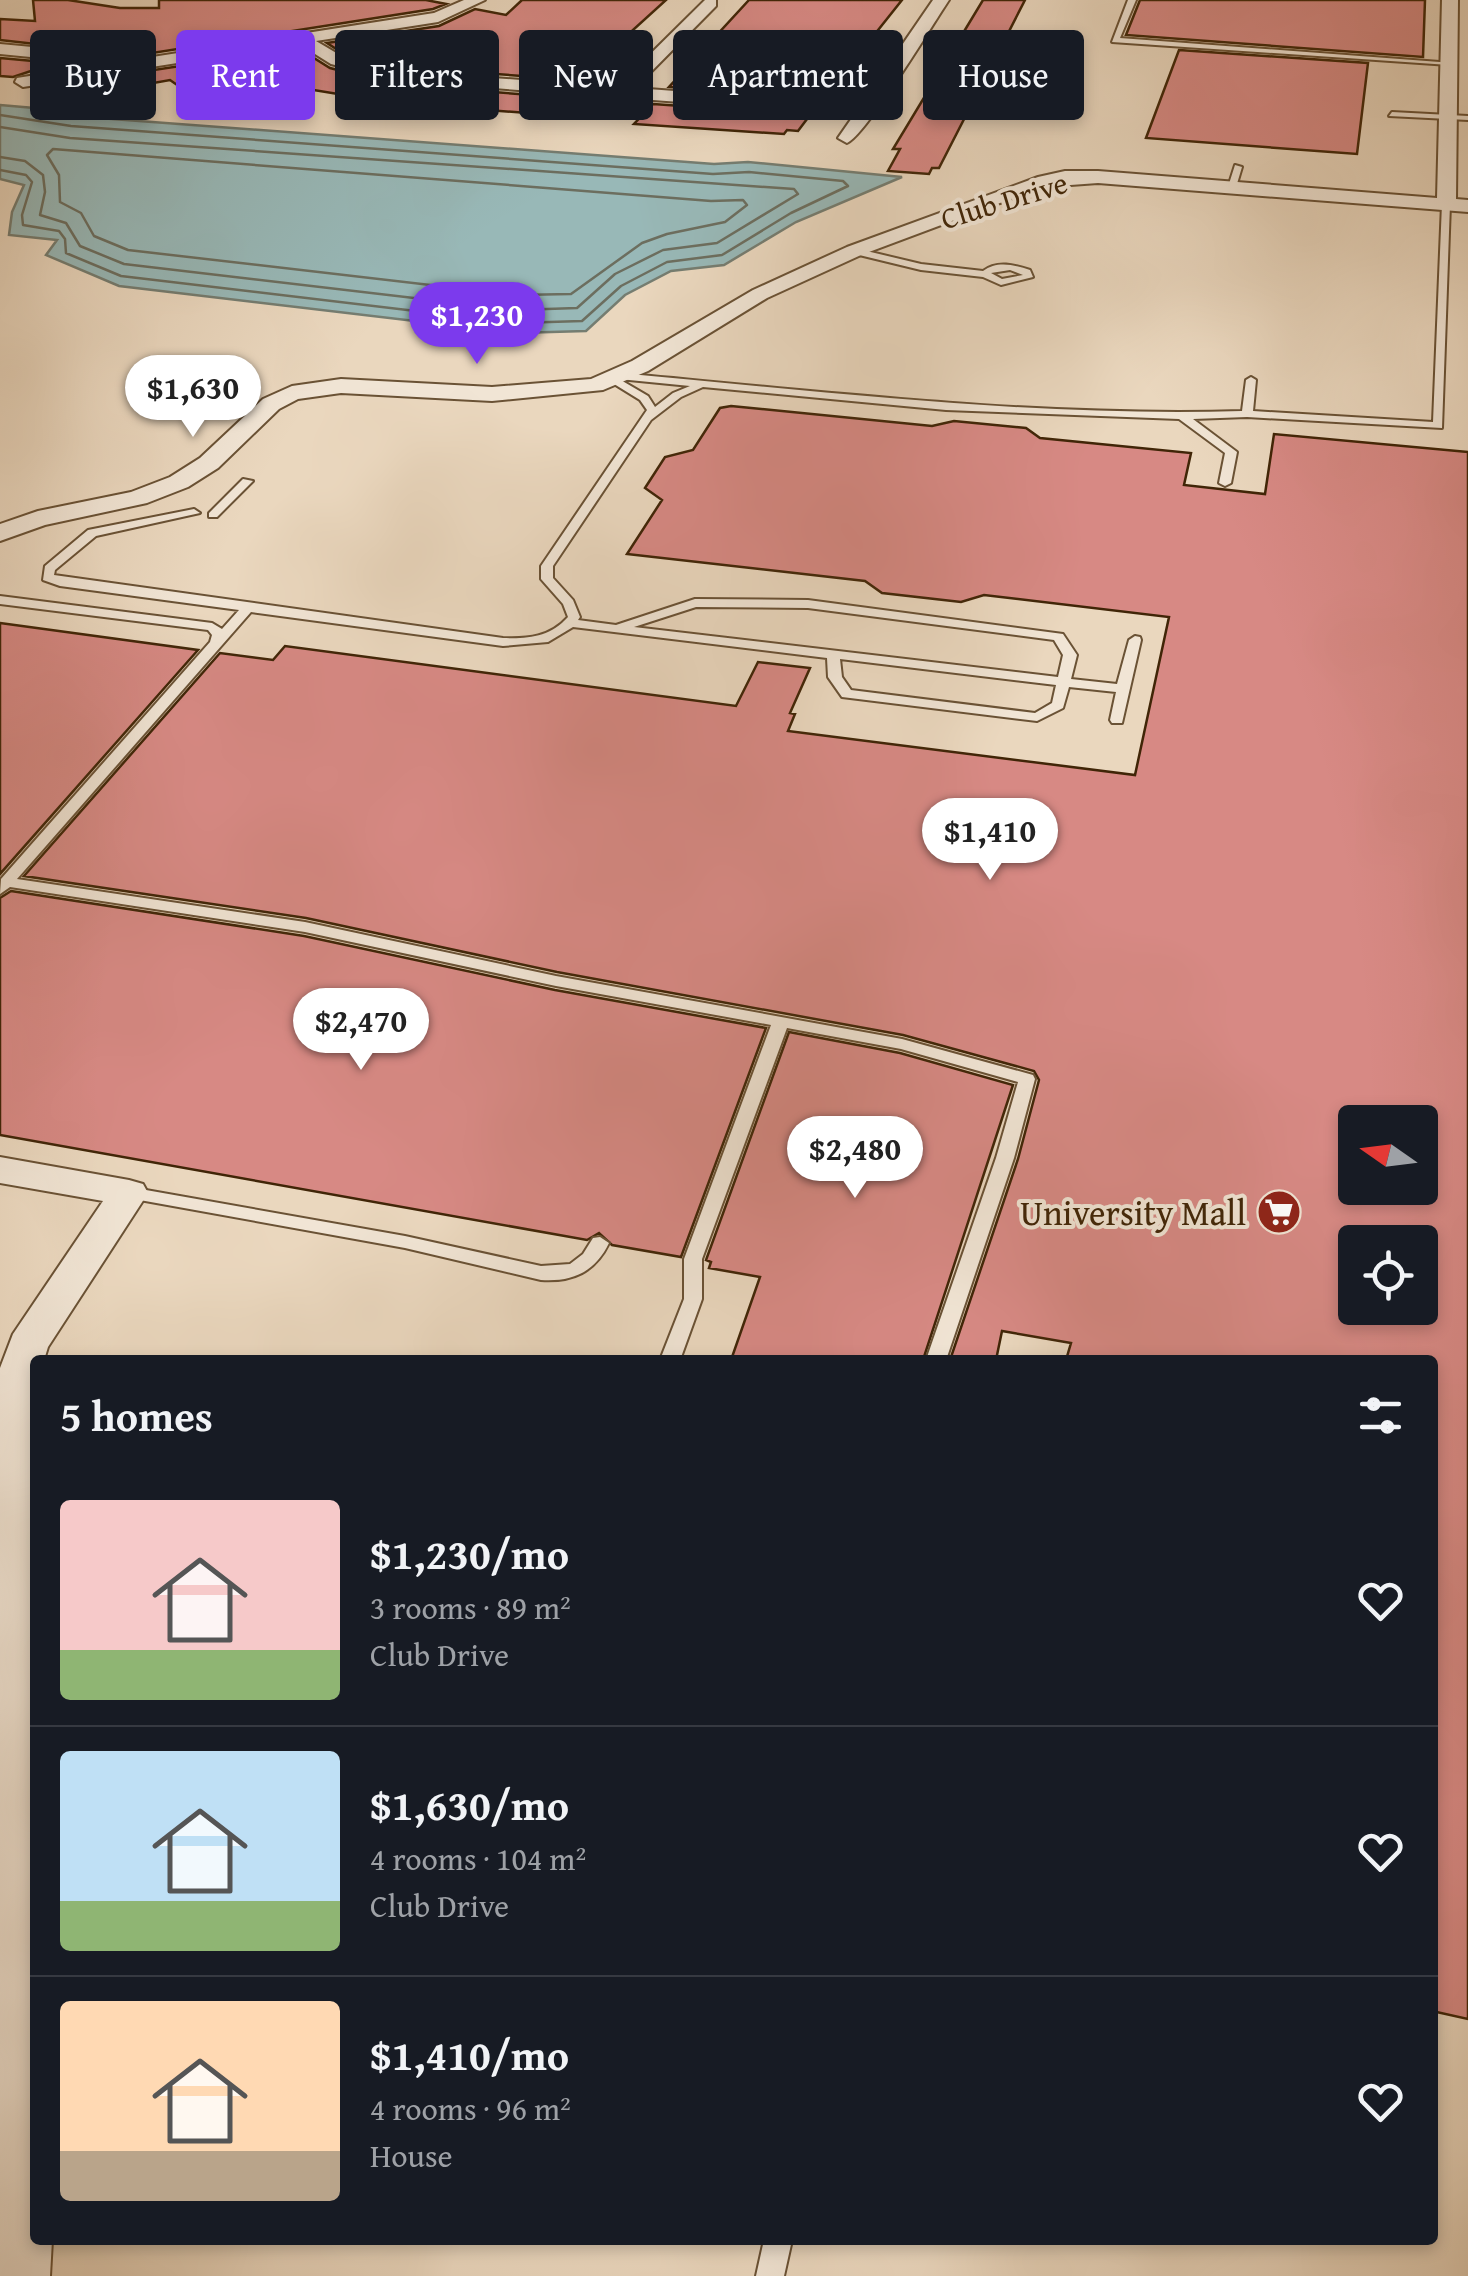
<!DOCTYPE html>
<html lang="en">
<head>
<meta charset="utf-8">
<style>
	:root { --surface:#171b24; --page:#20242c; --text:#f1f3f6; --muted:#9ea1a6; --line:#363941; --accent:#7c3aed }
	body { margin:0; font-family:"Gentium Book Plus",serif; background:var(--page); color:var(--text); height:100vh; display:flex; flex-direction:column; font-size:38px; white-space:nowrap }
	* { box-sizing:border-box; margin:0 }
	p { font-size:32px; color:var(--muted) }
	.icon { flex:none; width:55px; height:55px; fill:none; stroke:currentColor; stroke-width:2; stroke-linecap:round; stroke-linejoin:round }
	.map { position:relative; flex:1; overflow:hidden }
	.sheet { position:absolute; left:30px; top:1355px; width:1408px; height:890px; display:flex; flex-direction:column; background:var(--surface); border-radius:10px; box-shadow:0 5px 15px #0003 }
	.sheet>* { flex:none }
	.top-card { position:absolute; left:30px; top:30px; width:1410px; height:90px; display:flex; gap:20px }
	.needle { width:65px; rotate:284deg }
	.fabs { position:absolute; left:1338px; top:1105px; display:grid; gap:20px }
	.fabs a { display:grid; place-items:center; width:100px; height:100px; border-radius:10px; background:var(--surface); box-shadow:0 5px 15px #0003; font-size:50px }
	.price { position:absolute; translate:-50% -85px; padding:0 22px; border-radius:35px; background:#fff; color:#222; font-size:32px; line-height:65px; filter:drop-shadow(0 2px 5px #0008) }
	.price::after { content:''; position:absolute; left:50%; top:60px; width:30px; height:22px; margin-left:-15px; background:inherit; clip-path:polygon(0 0,100% 0,50% 100%) }
	.price.on { background:var(--accent); color:#fff }
	ul { padding:0; list-style:none }
	li { display:flex; align-items:center; gap:30px; height:250px; padding:0 30px }
	li+li { border-top:2px solid var(--line) }
	li span { display:grid; place-items:center; flex:none; width:280px; height:200px; border-radius:10px; color:#555 }
	li>.icon { margin-inline-start:auto }
	span .icon { width:120px; height:120px; fill:#fffc; stroke-width:1 }
	li b { font-size:42px }
	h2 { display:flex; justify-content:space-between; align-items:center; height:120px; padding:0 30px; font-size:42px }
	.tag { padding:0 35px; border-radius:10px; background:var(--surface); box-shadow:0 5px 15px #0003; font-size:35px; line-height:90px }
	.tag.on { background:var(--accent); color:#fff }
	.map>svg:first-child { display:block }
</style>
</head>
<body>
<div class="map">
<svg width="1468" height="2276" viewBox="0 0 1468 2276">
	<rect width="100%" height="100%" fill="#ead7be"/>
	<filter id="stains"><feTurbulence type="fractalNoise" baseFrequency=".002" numOctaves="4"/><feColorMatrix values="0 0 0 0 .2 0 0 0 0 .09 0 0 0 0 .02 0 0 0 .5 -.17"/></filter>
	<radialGradient id="worn" r=".72"><stop offset=".6" stop-color="#630" stop-opacity="0"/><stop offset="1" stop-color="#630" stop-opacity=".3"/></radialGradient>
	<path fill="#98b8b7" stroke="#757d71" stroke-width="2.5" d="M0 105 46 109 72 116 714 164 748 162 902 177 796 222 724 265 671 271 625 295 586 331 516 333 119 286 46 255 57 240 9 235 12 212 24 185 0 179Z"/>
	<g fill="none" stroke-linecap="round" stroke-linejoin="round">
		<path stroke="#6c6e5f" stroke-width="2.5" d="M0 115 71 126 713 174 749 172 843 181 848 186 791 213 722 255 667 262 621 286 582 321 517 323 121 276 66 253 65 239 59 231 23 225 22 215 32 182 26 175 0 170
			M0 127 70 138 794 189 798 194 717 243 663 250 615 274 577 308 517 310 124 264 80 246 66 223 40 215 45 192 43 175 25 161 0 157
			M53 149 711 201 743 200 747 205 725 222 667 234 642 243 571 294 517 295 128 250 94 236 81 213 60 202 59 175 47 155Z"/>
	</g>
	<path fill="#d78984" stroke="#402507" stroke-width="2.5" fill-rule="evenodd" d="M33 0H68L120 8H159V0H426L446 4 433 9 114 59 92 43 80 49 0 40V19L35 21Z
		M522 0H666L578 80 400 67 344 54 327 43 439 26 475 9 506 15Z
		M749 0H902L824 98 669 87Z
		M983 0H1025L939 168H932L929 174 888 171 900 149H893Z
		M1140 0H1425L1423 57 1126 35Z
		M298 48 330 68 398 85 560 97 541 114 393 103 240 78 180 87 170 80 148 84 134 73Z
		M1179 50 1368 63 1357 154 1146 138Z
		M0 58 55 63 13 77 0 76Z
		M653 104 810 115 798 131 787 130 784 134 634 124Z
		M731 406 932 426 954 421 1026 428 1040 438 1191 453 1184 485 1265 494 1274 434 1468 452V2019L1432 2011V1360H1066L1071 1343 1002 1331 996 1360H950L1018 1159 1039 1080 1034 1071 903 1035 557 972 306 918 24 876 220 653 273 660 285 646 736 706 758 662 810 668 790 713 795 714 788 731 1135 775 1169 617 984 595 961 602 882 593 865 581 627 554 662 500 645 488 665 457 693 450 720 408ZM1355 1122H1420V1188H1355ZM1355 1242H1420V1308H1355Z
		M0 623 198 650 0 874Z
		M11 891 304 936 555 990 766 1028 681 1257 612 1245 599 1233 587 1240 0 1135V898Z
		M789 1032 900 1053 1013 1085 923 1360H731L760 1277 709 1268 711 1262 706 1260Z"/>
	<g fill="none" stroke-linecap="round" stroke-linejoin="round">
		<defs>
			<path id="lane" d="M1128 0H1136L1120 38 1453 63 1449 65 1112 42Z
				M1392 112 1468 116V120L1389 116Z
				M1235 165 1242 167 1236 187 1232 190 1228 187Z
				M1446 201 1450 204 1442 428 1247 417 1193 419 1237 452 1231 483 1225 486 1219 483 1225 453 1179 419 946 410 703 387 681 397 651 420 553 566V578L573 600 580 617 578 620 616 625 695 599 808 600 1063 634 1077 655 1071 679 1117 684 1129 640 1135 636 1140 637 1141 640 1122 723H1112L1110 720 1116 692 1069 687 1063 708 1037 721 842 697 828 677 827 658 573 627 548 642 503 646 251 612 17 879 305 922 556 976 902 1039 1033 1075 1035 1079 1014 1158 946 1360H926L996 1158 1018 1082 901 1049 787 1028 702 1259V1299L680 1360H660L684 1299V1259L771 1025 556 986 305 932 10 887 0 894 1 879 210 642 212 635 208 630 0 604V596L212 623 222 629 239 610 60 586 43 580 45 566 88 530 194 509 200 513 96 536 55 570 54 575 503 638C528 639 550 637 568 617L563 604 541 579V566L647 410 640 400 606 379 619 373C826 392 1034 417 1242 411L1246 380 1251 377 1256 380 1253 411 1433 422 1442 204ZM619 379 690 386 673 393 655 407 648 396ZM696 607 808 608 1054 640 1063 655 1058 677 634 627ZM840 659 1056 685 1052 703 1035 713 851 690 842 677Z
				M854 248 921 264 983 271C997 260 1015 265 1030 270L1033 277 1001 285 983 277 921 270 851 253 849 251ZM1010 270 1023 275 1002 279 991 273Z
				M243 479 253 481 217 517H209V513Z
				M129 1187 405 1236 541 1266 570 1264 583 1254 593 1238 600 1237 609 1243C595 1272 573 1282 541 1280L405 1248 123 1197 120 1193Z
				M764 2240H792L784 2276H756Z"/>
			<path id="street" d="M464 0H485L438 22 316 41 343 57 399 71 617 87 705 0H716V6L635 88 861 105 933 0H949C931 27 865 136 847 143L838 138 854 115 399 81 331 64 299 44 23 87 15 82 17 78 86 67 71 61 0 54V44L75 51 95 60V66L434 13Z
				M1442 0H1458L1456 199 1468 200V212L1098 183 1043 187 861 255 767 298 648 371 603 390 492 401 341 393 298 399 279 409 218 468 188 487 147 503 45 525 0 541V524L38 511 131 492 170 477 200 458 263 399 292 386 341 379 492 387 591 379 632 361 753 290 847 247 1038 177 1065 171H1098L1437 198Z
				M0 1157 129 1180 143 1184 148 1193 48 1347 44 1360H35V2240H52L50 2276H0V1368L13 1334 103 1201 0 1183Z"/>
		</defs>
		<use href="#lane" stroke="#6a5235" stroke-width="4"/>
		<use href="#street" stroke="#6a5235" stroke-width="4"/>
		<use href="#lane" fill="#f1e5d5" fill-rule="evenodd"/>
		<use href="#street" fill="#f1e5d5" fill-rule="evenodd"/>
	</g>
	<defs>
		<symbol id="supermarket-disc" viewBox="-11 -11 22 22"><circle r="9.5" fill="#8f2418" stroke="#f1e5d5"/><path d="M-6-5.5h2.5l.6 2H6L4.5 2H-2.5L-4.4-4H-6ZM-1.5 3.2a1.3 1.3 0 1 0 .1 0ZM3 3.2a1.3 1.3 0 1 0 .1 0Z" fill="#fff"/></symbol>
	</defs>
	<g fill-rule="evenodd">
		<use href="#supermarket-disc" x="1254" y="1187" width="50" height="50"/>
	</g>
	<g text-anchor="middle" dominant-baseline="central" stroke-width="8" stroke-linejoin="round" paint-order="stroke">
		<g font-size="30" fill="#402507" stroke="#f1e5d5">
			<text transform="translate(1004 200) rotate(-17)">Club Drive</text>
		</g>
		<g font-size="35" fill="#402507" stroke="#f1e5d5" text-anchor="end">
			<text x="1246" y="1212">University Mall</text>
		</g>
	</g>
	<rect width="100%" height="100%" filter="url(#stains)"/>
	<rect width="100%" height="100%" fill="url(#worn)"/>
</svg>
<div class="fabs">
<a><svg class="needle" viewBox="-14 -14 28 28"><path d="M0-13l5 13h-10z" fill="#e53935"/><path d="M0 13l5-13h-10z" fill="#9ea1a6"/></svg></a>
<a><svg class="icon" aria-label="locate" viewBox="0 0 24 24"><circle cx="12" cy="12" r="6"/><path d="M12 2v4M12 18v4M2 12h4M18 12h4"/></svg></a>
</div>
<b class="price on" style="left:477px;top:367px">$1,230</b>
<b class="price" style="left:193px;top:440px">$1,630</b>
<b class="price" style="left:990px;top:883px">$1,410</b>
<b class="price" style="left:361px;top:1073px">$2,470</b>
<b class="price" style="left:855px;top:1201px">$2,480</b>
<div class="top-card">
<a class="tag">Buy</a>
<a class="tag on">Rent</a>
<a class="tag">Filters</a>
<a class="tag">New</a>
<a class="tag">Apartment</a>
<a class="tag">House</a>
</div>
<section class="sheet">
<h2>5 homes<svg class="icon" aria-label="filters" viewBox="0 0 24 24"><path d="M4 7h16M4 17h16"/><circle cx="9" cy="7" r="2"/><circle cx="15" cy="17" r="2"/></svg></h2>
<ul>
<li><span style="background:linear-gradient(#f6c9c9 75%,#8fb573 0)"><svg class="icon" aria-label="home" viewBox="0 0 24 24"><path d="M3 11l9-7 9 7M6 9v11h12V9"/></svg></span><div><b>$1,230/mo</b><p>3 rooms · 89 m²</p><p>Club Drive</p></div><svg class="icon" aria-label="heart" viewBox="0 0 24 24"><path d="M12 20l-8-8c-3-5 5-10 8-4 3-6 11-1 8 4z"/></svg></li>
<li><span style="background:linear-gradient(#bfe0f5 75%,#8fb573 0)"><svg class="icon" aria-label="home" viewBox="0 0 24 24"><path d="M3 11l9-7 9 7M6 9v11h12V9"/></svg></span><div><b>$1,630/mo</b><p>4 rooms · 104 m²</p><p>Club Drive</p></div><svg class="icon" aria-label="heart" viewBox="0 0 24 24"><path d="M12 20l-8-8c-3-5 5-10 8-4 3-6 11-1 8 4z"/></svg></li>
<li><span style="background:linear-gradient(#ffd9b3 75%,#b9a48a 0)"><svg class="icon" aria-label="home" viewBox="0 0 24 24"><path d="M3 11l9-7 9 7M6 9v11h12V9"/></svg></span><div><b>$1,410/mo</b><p>4 rooms · 96 m²</p><p>House</p></div><svg class="icon" aria-label="heart" viewBox="0 0 24 24"><path d="M12 20l-8-8c-3-5 5-10 8-4 3-6 11-1 8 4z"/></svg></li>
</ul>
</section>
</div>
</body>
</html>
